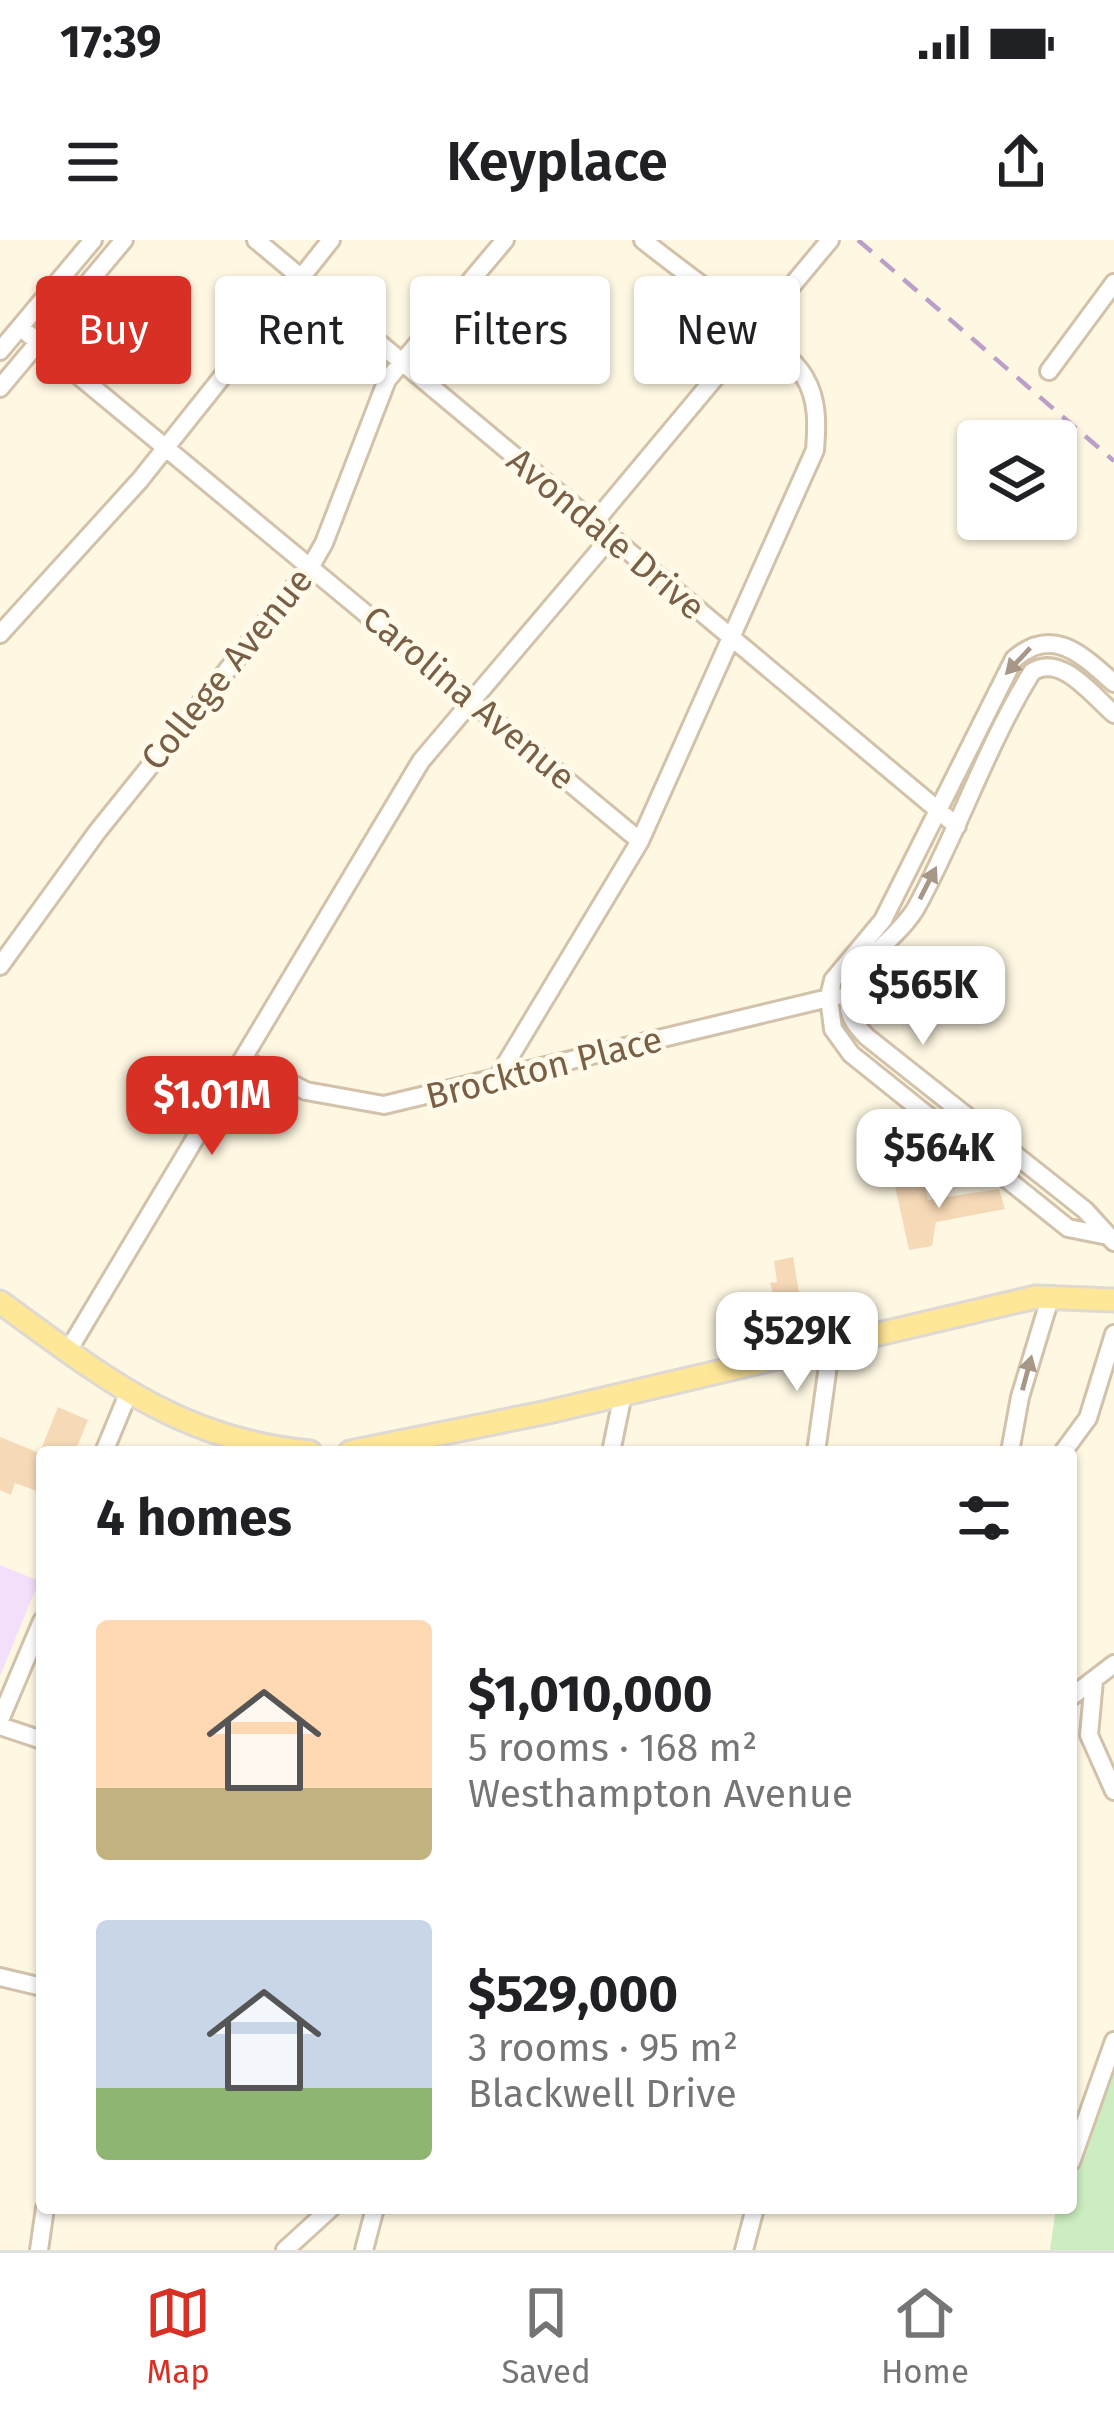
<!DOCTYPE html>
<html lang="en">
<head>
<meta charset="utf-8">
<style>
	:root { --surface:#fff; --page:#f6f6f6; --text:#202124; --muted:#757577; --line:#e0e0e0; --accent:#d93025 }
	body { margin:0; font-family:"Fira Sans",sans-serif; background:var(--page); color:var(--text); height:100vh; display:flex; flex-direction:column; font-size:45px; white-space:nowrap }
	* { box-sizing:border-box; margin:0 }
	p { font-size:39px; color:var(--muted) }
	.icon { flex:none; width:66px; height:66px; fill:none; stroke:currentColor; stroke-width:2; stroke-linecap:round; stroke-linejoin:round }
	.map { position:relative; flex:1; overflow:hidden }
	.drawer { position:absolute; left:36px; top:1206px; width:1041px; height:768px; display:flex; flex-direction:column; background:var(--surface); border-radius:12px; box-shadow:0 3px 9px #0004 }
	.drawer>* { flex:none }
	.top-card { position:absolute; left:36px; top:36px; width:1044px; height:108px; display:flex; gap:24px }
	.controls { position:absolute; left:957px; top:180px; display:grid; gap:24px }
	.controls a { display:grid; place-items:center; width:120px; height:120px; border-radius:12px; background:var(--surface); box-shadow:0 3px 9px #0004; font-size:60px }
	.price { position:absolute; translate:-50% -102px; padding:0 27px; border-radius:24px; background:#fff; color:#222; font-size:39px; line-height:78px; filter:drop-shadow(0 3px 6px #0008) }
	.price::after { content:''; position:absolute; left:50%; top:72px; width:36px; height:27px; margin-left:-18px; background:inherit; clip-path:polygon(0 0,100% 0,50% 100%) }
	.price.on { background:var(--accent); color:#fff }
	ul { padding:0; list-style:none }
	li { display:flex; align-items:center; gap:36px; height:300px; padding:0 60px }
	li span { display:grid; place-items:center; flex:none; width:336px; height:240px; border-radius:12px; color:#555 }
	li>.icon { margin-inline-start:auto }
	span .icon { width:144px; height:144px; fill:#fffc; stroke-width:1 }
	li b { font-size:51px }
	h2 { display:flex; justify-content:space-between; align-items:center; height:144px; padding:0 60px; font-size:51px }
	.chip { padding:0 42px; border-radius:12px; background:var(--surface); box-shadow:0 3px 9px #0004; font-size:42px; line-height:108px }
	.chip.on { background:var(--accent); color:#fff }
	.status { display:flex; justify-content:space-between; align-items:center; height:84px; padding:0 60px; background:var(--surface); direction:ltr }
	.status svg { height:33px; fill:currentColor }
	header { display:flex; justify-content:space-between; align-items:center; height:156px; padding:0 60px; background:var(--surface); font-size:54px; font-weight:600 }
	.menu { display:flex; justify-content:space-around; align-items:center; height:168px; border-top:3px solid var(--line); background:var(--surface); font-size:33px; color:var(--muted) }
	.menu a { display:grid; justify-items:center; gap:6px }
	.menu .on { color:var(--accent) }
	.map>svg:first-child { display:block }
</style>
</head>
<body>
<div class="status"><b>17:39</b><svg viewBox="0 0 49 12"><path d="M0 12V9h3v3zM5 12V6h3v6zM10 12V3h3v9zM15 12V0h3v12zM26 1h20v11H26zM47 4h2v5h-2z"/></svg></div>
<header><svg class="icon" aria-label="menu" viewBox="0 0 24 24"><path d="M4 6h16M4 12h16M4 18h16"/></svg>Keyplace<svg class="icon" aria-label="share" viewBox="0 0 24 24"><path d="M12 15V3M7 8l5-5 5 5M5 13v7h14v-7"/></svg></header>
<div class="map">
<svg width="1114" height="2010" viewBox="0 0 1114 2010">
	<rect width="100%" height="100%" fill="#fef7e2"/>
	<path fill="#f4dffa" d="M0 1325 39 1341 0 1436Z"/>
	<path fill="#cbedbf" d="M1114 1800V2010H1050L1056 1968H1071V1920Z"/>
	<path fill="#f6d9b7" d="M924 942 928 960 999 949 1005 969 936 982 932 1006 909 1010 895 946Z
		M793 1017 801 1064 777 1068 770 1043 777 1042 774 1021Z
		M58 1167 88 1180 75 1212H40Z
		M0 1197 42 1214V1253L15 1243 11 1255 0 1250Z"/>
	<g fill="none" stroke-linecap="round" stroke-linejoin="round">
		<defs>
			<path id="minor" d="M256 0 957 586
				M20 87 640 601
				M0 111 93 0
				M1049 131 1114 43
				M0 148 124 0
				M593 284 830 0
				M0 394 140 240 331 0
				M1114 474C1092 455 1061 413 1032 432 986 506 958 592 916 668 898 699 856 720 849 757 846 774 856 786 867 797L1085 970 1114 1002
				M0 726 97 592 311 326 324 303 387 140 505 0
				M243 819 306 851 384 865 837 756
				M496 840 640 601 815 210C817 185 818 160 805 138 787 104 679 30 643 0
				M1103 995 1068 988 851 814 833 789 829 757 833 740 883 680 1014 419C1053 385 1082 415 1114 443
				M68 1111 421 521 610 298
				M104 1212 128 1154
				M611 1212 623 1154
				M816 1212 831 1104
				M1010 1212 1020 1157 1051 1055
				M1063 1212 1088 1178 1114 1094
				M1094 1440 1089 1495 1114 1551
				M1071 1457 1114 1424
				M0 1480 42 1381
				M0 1486 42 1500
				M0 1737 42 1747
				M1071 1922 1114 1801
				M39 2010 45 1968
				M285 2010 331 1968
				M364 2010 375 1968
				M744 2010 755 1968"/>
			<path id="major" d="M0 1062C102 1136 179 1200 310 1212
				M350 1212 548 1172 1036 1057 1114 1060"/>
		</defs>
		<use href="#minor" stroke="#d2c2aa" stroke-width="22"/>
		<use href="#major" stroke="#dfd9d3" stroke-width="27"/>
		<use href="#minor" stroke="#fff" stroke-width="16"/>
		<use href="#major" stroke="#ffe798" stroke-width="21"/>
		<path stroke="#bb9fc9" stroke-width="4.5" stroke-dasharray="18 12" stroke-linecap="butt" d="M858 0 1114 221"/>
	</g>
	<defs><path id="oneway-solid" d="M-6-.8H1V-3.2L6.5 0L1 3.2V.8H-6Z" transform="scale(3)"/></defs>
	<g fill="#a79787">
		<use href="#oneway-solid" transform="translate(1018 421) rotate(133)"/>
		<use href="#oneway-solid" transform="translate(928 643) rotate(-63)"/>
		<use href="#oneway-solid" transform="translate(1027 1133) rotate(-75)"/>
	</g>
	<g text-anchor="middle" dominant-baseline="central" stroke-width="10" stroke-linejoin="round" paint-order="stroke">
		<g font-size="36" fill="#785f46" stroke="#fffaea">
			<text transform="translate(606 294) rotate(40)">Avondale Drive</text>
			<text transform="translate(227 429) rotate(-51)">College Avenue</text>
			<text transform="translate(469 458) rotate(40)">Carolina Avenue</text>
			<text transform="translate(544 828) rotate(-14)">Brockton Place</text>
		</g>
	</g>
</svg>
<div class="controls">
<a><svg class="icon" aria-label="layers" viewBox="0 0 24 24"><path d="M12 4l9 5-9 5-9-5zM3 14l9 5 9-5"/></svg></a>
</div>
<b class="price" style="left:923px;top:808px">$565K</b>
<b class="price on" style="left:212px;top:918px">$1.01M</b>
<b class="price" style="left:939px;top:971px">$564K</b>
<b class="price" style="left:797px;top:1154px">$529K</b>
<div class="top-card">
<a class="chip on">Buy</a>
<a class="chip">Rent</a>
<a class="chip">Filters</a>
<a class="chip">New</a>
</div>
<section class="drawer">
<h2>4 homes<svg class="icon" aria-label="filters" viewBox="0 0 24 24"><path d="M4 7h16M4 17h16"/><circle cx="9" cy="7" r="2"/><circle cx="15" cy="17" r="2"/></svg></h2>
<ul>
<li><span style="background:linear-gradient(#ffd9b3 70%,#c2b280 0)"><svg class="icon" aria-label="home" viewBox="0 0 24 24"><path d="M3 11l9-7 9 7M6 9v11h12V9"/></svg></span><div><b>$1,010,000</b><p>5 rooms · 168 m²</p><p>Westhampton Avenue</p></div></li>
<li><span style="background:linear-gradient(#c9d6e8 70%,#8fb573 0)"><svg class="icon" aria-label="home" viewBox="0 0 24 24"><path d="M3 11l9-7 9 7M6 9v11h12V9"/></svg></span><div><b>$529,000</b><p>3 rooms · 95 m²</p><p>Blackwell Drive</p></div></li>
</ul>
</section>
</div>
<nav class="menu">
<a class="on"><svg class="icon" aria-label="map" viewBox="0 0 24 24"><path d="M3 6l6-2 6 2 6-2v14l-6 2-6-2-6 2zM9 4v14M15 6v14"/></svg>Map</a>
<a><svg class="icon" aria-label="saved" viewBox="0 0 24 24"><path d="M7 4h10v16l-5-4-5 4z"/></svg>Saved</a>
<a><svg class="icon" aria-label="home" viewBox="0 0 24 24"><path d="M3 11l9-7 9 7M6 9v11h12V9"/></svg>Home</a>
</nav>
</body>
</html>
